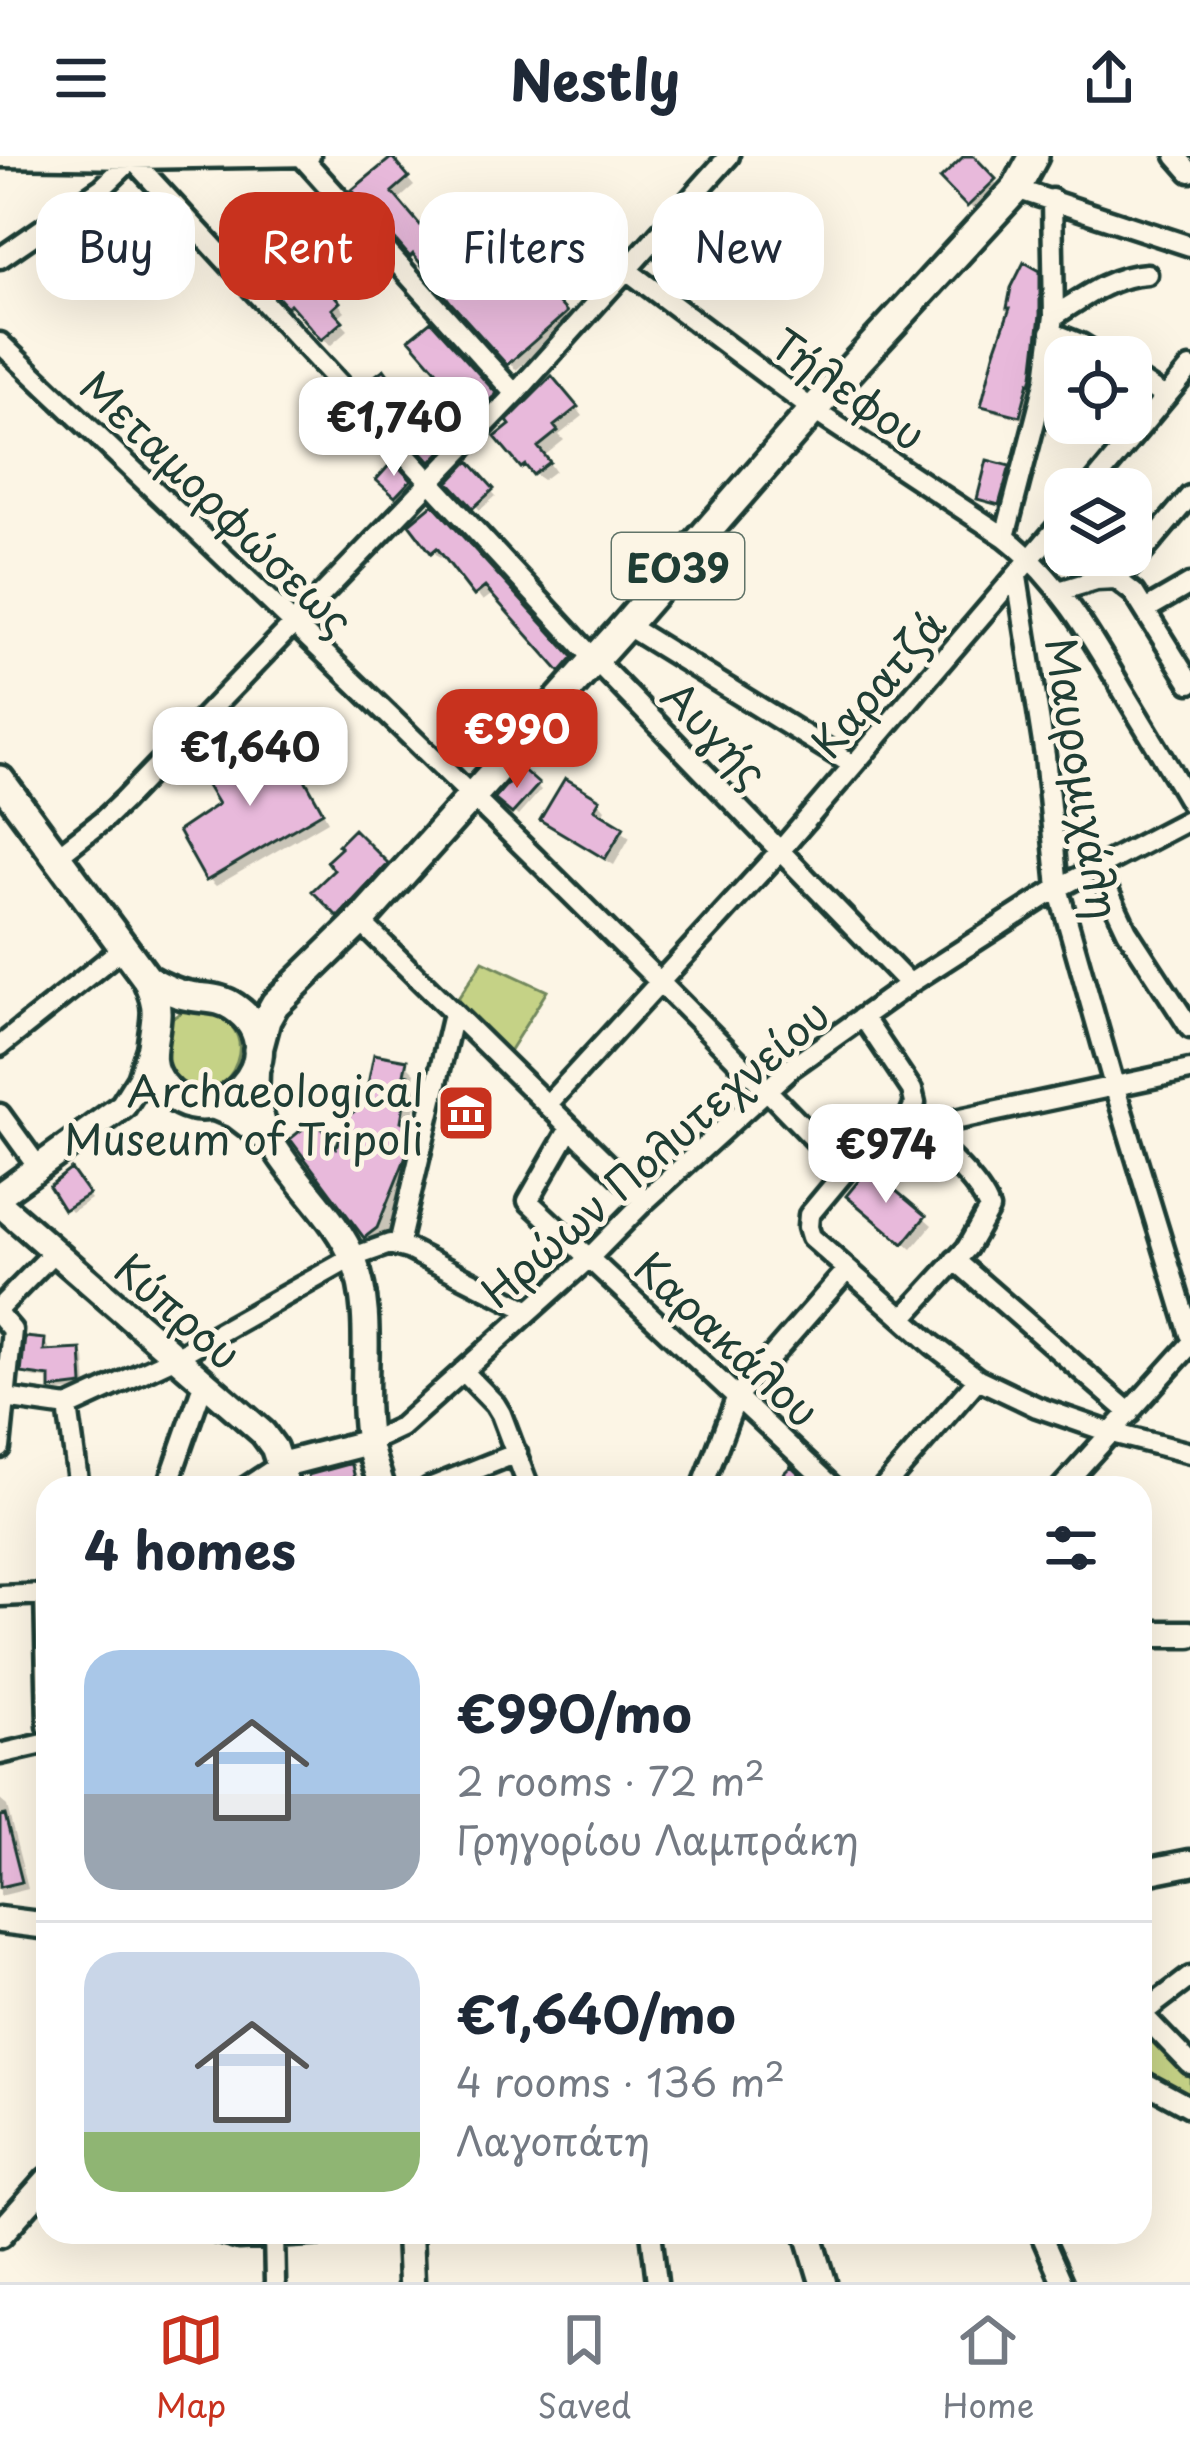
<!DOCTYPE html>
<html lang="en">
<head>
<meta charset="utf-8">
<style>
	:root { --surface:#fff; --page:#f6f6f7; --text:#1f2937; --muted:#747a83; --line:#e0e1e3; --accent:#c8321e }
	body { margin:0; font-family:"Playpen Sans",sans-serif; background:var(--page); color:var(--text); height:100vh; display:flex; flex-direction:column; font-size:45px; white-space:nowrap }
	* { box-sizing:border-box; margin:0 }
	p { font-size:39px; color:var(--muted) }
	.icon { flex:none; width:66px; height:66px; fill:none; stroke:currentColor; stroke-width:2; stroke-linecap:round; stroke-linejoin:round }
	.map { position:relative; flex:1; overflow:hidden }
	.details { position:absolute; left:36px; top:1320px; width:1116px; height:768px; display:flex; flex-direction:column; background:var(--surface); border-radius:36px; box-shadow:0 12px 48px #0002 }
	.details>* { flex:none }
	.banner { position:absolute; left:36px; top:36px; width:1119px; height:108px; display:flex; gap:24px }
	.controls { position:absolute; left:1044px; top:180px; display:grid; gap:24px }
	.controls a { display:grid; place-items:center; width:108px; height:108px; border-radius:24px; background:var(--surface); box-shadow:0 12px 48px #0002; font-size:60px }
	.price { position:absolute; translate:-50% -102px; padding:0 27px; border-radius:24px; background:#fff; color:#222; font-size:39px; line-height:78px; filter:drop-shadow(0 3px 6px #0008) }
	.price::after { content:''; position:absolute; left:50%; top:72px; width:36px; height:27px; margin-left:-18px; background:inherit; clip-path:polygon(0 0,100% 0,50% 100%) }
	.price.on { background:var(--accent); color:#fff }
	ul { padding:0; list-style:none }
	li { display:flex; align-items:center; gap:36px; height:300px; padding:0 48px }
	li+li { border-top:3px solid var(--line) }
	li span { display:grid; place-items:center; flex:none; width:336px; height:240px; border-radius:36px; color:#555 }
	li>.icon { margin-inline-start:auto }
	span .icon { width:144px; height:144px; fill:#fffc; stroke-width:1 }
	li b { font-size:51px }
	h2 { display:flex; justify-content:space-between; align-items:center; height:144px; padding:0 48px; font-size:51px }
	.tag { padding:0 42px; border-radius:36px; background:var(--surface); box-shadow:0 12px 48px #0002; font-size:42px; line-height:108px }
	.tag.on { background:var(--accent); color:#fff }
	header { display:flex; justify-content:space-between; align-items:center; height:156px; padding:0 48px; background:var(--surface); font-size:54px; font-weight:700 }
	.dock { display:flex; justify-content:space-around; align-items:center; height:168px; border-top:3px solid var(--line); background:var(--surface); font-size:33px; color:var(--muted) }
	.dock a { display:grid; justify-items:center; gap:6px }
	.dock .on { color:var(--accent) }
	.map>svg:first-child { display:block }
</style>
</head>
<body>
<header><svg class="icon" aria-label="menu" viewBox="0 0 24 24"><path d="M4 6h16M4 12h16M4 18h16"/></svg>Nestly<svg class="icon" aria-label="share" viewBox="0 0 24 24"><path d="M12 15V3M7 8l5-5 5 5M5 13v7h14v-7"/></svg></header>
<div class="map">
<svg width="1190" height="2126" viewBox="0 0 1190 2126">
	<rect width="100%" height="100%" fill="#fcf5e5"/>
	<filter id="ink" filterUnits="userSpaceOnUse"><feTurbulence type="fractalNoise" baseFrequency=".00833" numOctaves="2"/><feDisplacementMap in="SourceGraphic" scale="24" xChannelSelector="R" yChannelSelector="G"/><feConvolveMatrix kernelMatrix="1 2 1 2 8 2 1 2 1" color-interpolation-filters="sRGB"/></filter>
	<g filter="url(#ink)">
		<path fill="#c5d286" stroke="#72885d" stroke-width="3" d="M483 805 547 835 508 897 455 847Z
			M192 853C279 862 228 959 182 932 175 927 167 919 161 913L167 866 183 855Z
			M1140 1869 1190 1916V1944L1140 1916Z"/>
		<path fill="#0003" d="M968 0 1001 32 976 56 944 23Z
			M392 5 414 30 397 45 445 101 471 125 519 76 549 105 533 122 572 165 516 214 357 35Z
			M309 114 345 155 337 162 348 174 330 190 299 154 296 156 273 131Z
			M1038 117 1045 124V167L1037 231 1034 230 1026 264 991 255 985 249Z
			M431 169 501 246 445 292 450 299 439 310 365 231 390 223 407 246 403 250 419 271 459 237Z
			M560 231 583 260 559 279 564 284 544 300 555 315 543 324 523 310 500 281Z
			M393 310 413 331 401 343 380 324Z
			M469 310 496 340 480 354 453 326Z
			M1008 313 1013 317 1004 352 985 346 980 342Z
			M433 352 579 510 569 521 494 437 483 445 446 398 440 402 433 395Z
			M281 583 288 591 328 665 216 730 209 723 222 649Z
			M522 617 541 634 518 660 498 642Z
			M598 645 605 653 601 661 630 681 614 709 551 671 544 664Z
			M354 677 392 715 346 765 317 735 339 714Z
			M405 907 415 917 413 927 418 932 411 972 422 983 414 1014 386 1083 376 1090 366 1080 338 994 367 950Z
			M75 1021 91 1043 71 1056 67 1052Z
			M857 1047 924 1062 932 1069 912 1093Z
			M44 1186 49 1191 48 1198 80 1196 85 1201 87 1234 58 1236 53 1231V1224L29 1221 24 1216Z
			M351 1312 361 1323 365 1332H314Z
			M0 1644 7 1650 28 1733 0 1740Z"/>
		<path fill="#e8b9db" stroke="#1f3d34" stroke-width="3" d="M964 0H974L996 23 967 51 940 23Z
			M392 1 409 21 392 36 444 97 448 94 470 122 519 71 544 95 528 112 567 156 507 209 451 147 413 98 410 101 352 34Z
			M302 103 340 146 332 153 343 165 321 184 290 148 287 151 269 131Z
			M1024 106 1040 115V159L1033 220 1031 227 1029 226 1020 260 981 250 995 195 1010 152H1007L1011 132Z
			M431 165 497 238 441 284 446 290 431 306 361 230 384 213 403 239 399 242 419 267 448 245 446 243 455 236 409 183Z
			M552 220 578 251 554 270 558 275 538 291 550 306 533 319 525 309 521 312 495 281 510 269 507 265Z
			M987 304 1010 310 999 349 977 343Z
			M393 305 411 324 395 341 376 324Z
			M469 305 494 333 473 352 449 326Z
			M433 348 573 501 560 516 485 431 474 440 437 392 431 397 409 368Z
			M281 580 323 656 206 725 178 675 218 648 204 625Z
			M521 612 539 628 512 658 494 643Z
			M565 622 600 643 594 653 624 671 605 703 540 664Z
			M354 673 388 707 338 761 312 735 334 714 327 705 341 692 338 689Z
			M374 898 407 904 404 918 409 919 401 965 413 970 405 1003 377 1072 364 1082 290 983 315 963 336 991 348 960 364 948Z
			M869 1012 926 1060 903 1088 846 1040Z
			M71 1013 89 1038 64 1054 49 1030Z
			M25 1181 45 1183 44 1195 81 1193 83 1229 50 1233V1221L21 1217Z
			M349 1308 352 1309 357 1332H310L308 1319Z
			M791 1310 814 1332H769Z
			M5 1659 22 1726 0 1731V1660Z"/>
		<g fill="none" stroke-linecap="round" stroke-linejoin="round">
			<defs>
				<path id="street" d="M301 0 515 238
					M1176 0 1190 16
					M0 1 132 3 310 0
					M132 3 595 504 909 828
					M1016 33 1190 90
					M0 102 102 32 132 3
					M628 115 813 254 1005 381C1057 422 1090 478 1123 535 1145 572 1168 609 1190 647
					M1054 160C1084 141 1111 120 1147 118
					M1051 176 1081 188 1102 201
					M0 187C285 459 572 731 845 1015
					M1131 219 1165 241
					M1089 333 1190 212
					M1005 381 1046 223 1054 160 1052 43
					M1017 421 1045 600 1058 732 1114 929 1190 1178
					M1116 423 1134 437 1190 527
					M1059 435 1096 424 1116 423 1130 411 1190 340
					M1145 454 1190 428
					M626 469 853 609
					M56 701 102 665 124 644 515 238 729 0
					M1097 711 1127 775 1190 872
					M360 765 645 1045
					M863 861 912 934 915 947 905 970
					M0 890 124 791
					M547 949 780 695 1065 362
					M0 958 39 1012
					M570 972 528 1045 834 1332
					M916 976 955 964 1190 914
					M399 1088 453 858
					M955 1104 1130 1257
					M0 1151 53 1097
					M0 1160 12 1174 0 1292
					M903 1162 967 1092 989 1053C982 1030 931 978 906 971 896 968 887 972 878 976L809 1059 808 1071 811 1081 933 1189 978 1223 1037 1251 1112 1277 1190 1297
					M463 1215 495 1248 501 1258 529 1332
					M5 1242 68 1251 174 1202 353 1101 390 1088 408 1093 528 1154
					M68 1251 79 1332
					M369 1286 401 1271 589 1102 645 1045 791 912 909 828 1058 732 1190 663
					M167 1332 204 1226
					M245 1332 280 1309
					M429 1332 517 1297
					M702 1332 737 1240 847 1114
					M883 1332 978 1223
					M1061 1332 1190 1189
					M45 1438 48 1570
					M0 1440 48 1438
					M0 1598 48 1587
					M1142 1858 1190 1908
					M1140 1859 1190 1821
					M1140 1924 1190 1951
					M215 2076 239 2083 359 2076
					M274 2076 275 2126
					M651 2076 657 2126
					M1040 2076 1062 2126"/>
				<path id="secondary" d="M256 913C256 922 255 931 256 940 264 1006 331 1046 354 1105 376 1163 358 1228 369 1288 372 1303 378 1317 382 1332
					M210 949 236 960 269 985
					M0 1039 123 950 140 923 150 893
					M0 1048 263 1277 274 1292 287 1332
					M280 1309 369 1286
					M1140 1478H1190
					M1140 1717 1190 1707
					M0 1764 48 1770
					M409 2076 411 2126
					M808 2076 823 2126
					M0 2078 48 2024"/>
				<path id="primary" d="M0 624 147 823C152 835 157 846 156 859 155 885 143 906 162 929 213 992 302 897 234 851 220 841 206 843 190 840 175 838 161 831 147 823
					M258 894 266 864 275 848 360 765 626 469 813 254 1016 33 1034 0"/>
			</defs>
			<use href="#street" stroke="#1f3d34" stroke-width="27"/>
			<use href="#secondary" stroke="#1f3d34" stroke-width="33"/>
			<use href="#primary" stroke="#1f3d34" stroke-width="36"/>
			<use href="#street" stroke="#fcf5e5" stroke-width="18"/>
			<use href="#secondary" stroke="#fcf5e5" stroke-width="24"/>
			<use href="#primary" stroke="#fcf5e5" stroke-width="27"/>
		</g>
	</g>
	<defs>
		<symbol id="museum-square" viewBox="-11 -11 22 22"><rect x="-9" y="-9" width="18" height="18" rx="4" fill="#c8321e" stroke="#fcf5e5"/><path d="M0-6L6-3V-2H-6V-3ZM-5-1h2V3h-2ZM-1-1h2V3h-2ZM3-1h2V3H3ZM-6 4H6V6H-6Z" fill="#fff"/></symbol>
	</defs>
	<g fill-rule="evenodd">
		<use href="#museum-square" x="433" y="924" width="66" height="66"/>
	</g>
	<g text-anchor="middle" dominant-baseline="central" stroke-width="10" stroke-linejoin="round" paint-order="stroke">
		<rect fill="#fcf5e5" stroke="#617469" stroke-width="3" x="612" y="377" width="132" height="66" rx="9"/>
		<g font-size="39" font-weight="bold" fill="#1f3d34">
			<text x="678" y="410">ΕΟ39</text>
		</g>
		<g font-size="42" fill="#1f3d34" stroke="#fcf5e5">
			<text transform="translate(849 232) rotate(35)">Τήλεφου</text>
			<text transform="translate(218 346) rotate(44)">Μεταμορφώσεως</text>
			<text transform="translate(877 527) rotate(-49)">Καρατζά</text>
			<text transform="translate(716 577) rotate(46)">Αυγής</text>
			<text transform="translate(1084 622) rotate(81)">Μαυρομιχάλη</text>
			<text transform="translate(654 996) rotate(-41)">Ηρώων Πολυτεχνείου</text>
			<text transform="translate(179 1154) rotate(41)">Κύπρου</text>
			<text transform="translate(728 1182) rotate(43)">Καρακάλου</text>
		</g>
		<g font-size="42" fill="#1f3d34" stroke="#fcf5e5" text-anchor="end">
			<text x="424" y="933">Archaeological<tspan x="424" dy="48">Museum of Tripoli</tspan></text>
		</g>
	</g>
</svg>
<div class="controls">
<a><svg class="icon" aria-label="locate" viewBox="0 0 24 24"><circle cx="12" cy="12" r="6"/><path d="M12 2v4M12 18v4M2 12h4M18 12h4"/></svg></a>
<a><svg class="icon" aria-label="layers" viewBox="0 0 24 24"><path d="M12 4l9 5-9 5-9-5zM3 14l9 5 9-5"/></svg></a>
</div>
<b class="price" style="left:394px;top:323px">€1,740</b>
<b class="price on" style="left:517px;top:635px">€990</b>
<b class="price" style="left:250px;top:653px">€1,640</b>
<b class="price" style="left:886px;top:1050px">€974</b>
<div class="banner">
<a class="tag">Buy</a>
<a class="tag on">Rent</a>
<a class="tag">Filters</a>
<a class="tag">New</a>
</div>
<section class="details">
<h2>4 homes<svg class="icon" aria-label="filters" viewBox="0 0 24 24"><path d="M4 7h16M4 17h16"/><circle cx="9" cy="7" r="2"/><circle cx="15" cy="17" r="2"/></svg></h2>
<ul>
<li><span style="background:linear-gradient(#a9c7e8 60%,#9aa5b1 0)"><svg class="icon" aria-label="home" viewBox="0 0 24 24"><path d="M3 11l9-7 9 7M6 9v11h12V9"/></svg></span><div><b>€990/mo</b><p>2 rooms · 72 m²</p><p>Γρηγορίου Λαμπράκη</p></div></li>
<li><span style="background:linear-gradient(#c9d6e8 75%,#8fb573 0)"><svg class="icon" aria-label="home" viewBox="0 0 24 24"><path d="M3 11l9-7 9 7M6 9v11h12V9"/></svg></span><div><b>€1,640/mo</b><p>4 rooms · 136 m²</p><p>Λαγοπάτη</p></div></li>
</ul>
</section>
</div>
<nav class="dock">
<a class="on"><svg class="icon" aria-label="map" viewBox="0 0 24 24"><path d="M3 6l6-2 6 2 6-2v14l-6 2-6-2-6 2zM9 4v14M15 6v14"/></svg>Map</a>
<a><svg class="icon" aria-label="saved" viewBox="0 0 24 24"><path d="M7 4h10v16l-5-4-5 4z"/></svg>Saved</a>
<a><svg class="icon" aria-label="home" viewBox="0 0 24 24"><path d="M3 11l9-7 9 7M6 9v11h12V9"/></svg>Home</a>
</nav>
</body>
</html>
